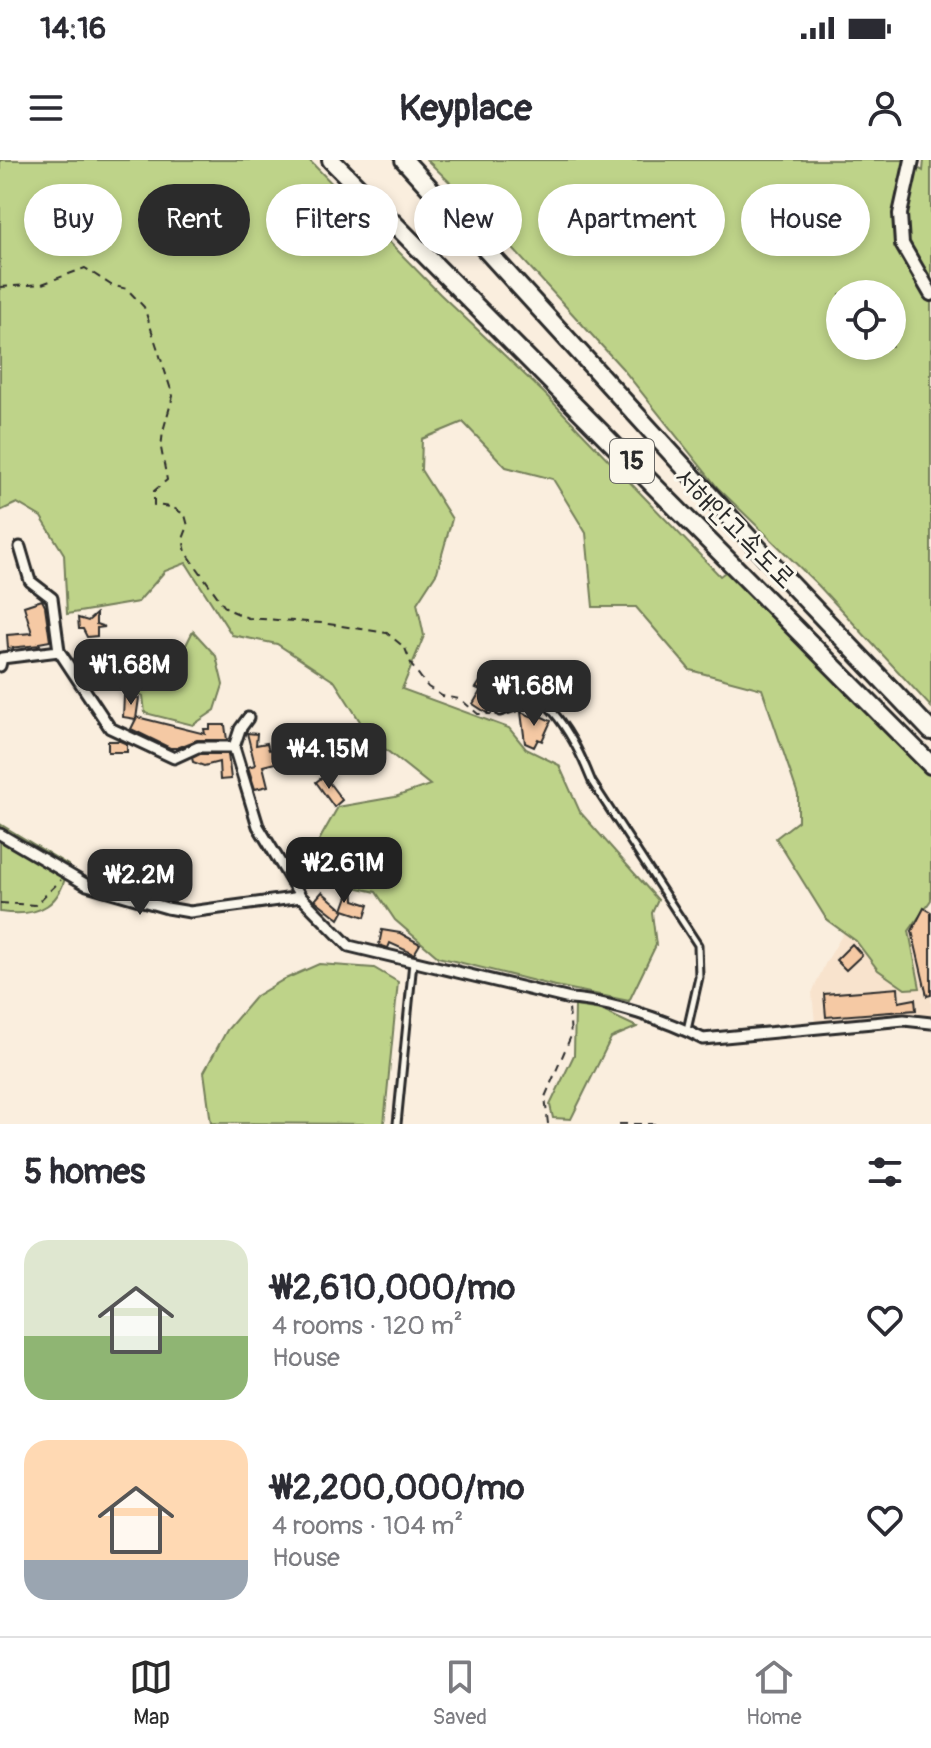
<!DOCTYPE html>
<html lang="en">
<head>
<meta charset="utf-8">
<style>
	:root { --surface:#fff; --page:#f2f2f3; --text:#2b2b33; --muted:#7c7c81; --line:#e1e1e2; --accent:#2b2b2b }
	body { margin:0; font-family:Pangolin,"Poor Story",sans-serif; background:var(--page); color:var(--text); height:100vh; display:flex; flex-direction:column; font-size:30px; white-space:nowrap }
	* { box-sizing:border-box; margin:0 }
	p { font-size:26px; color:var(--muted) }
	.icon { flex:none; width:44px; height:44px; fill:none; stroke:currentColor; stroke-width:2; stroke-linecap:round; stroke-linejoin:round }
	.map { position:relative; height:964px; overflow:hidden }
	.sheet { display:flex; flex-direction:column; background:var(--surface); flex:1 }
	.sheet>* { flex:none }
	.top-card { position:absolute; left:24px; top:24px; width:884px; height:72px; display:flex; gap:16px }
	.fabs { position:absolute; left:826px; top:120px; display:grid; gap:16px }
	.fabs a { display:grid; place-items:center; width:80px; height:80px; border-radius:50%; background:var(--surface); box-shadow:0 4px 12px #0003; font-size:40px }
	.price { position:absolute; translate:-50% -68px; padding:0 18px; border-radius:16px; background:var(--accent); color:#fff; font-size:26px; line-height:52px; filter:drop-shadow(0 2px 4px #0008) }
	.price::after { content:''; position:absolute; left:50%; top:48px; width:24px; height:18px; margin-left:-12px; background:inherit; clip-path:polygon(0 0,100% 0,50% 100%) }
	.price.current { background:#222; color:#fff }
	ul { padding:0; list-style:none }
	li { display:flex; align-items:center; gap:24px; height:200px; padding:0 24px }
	li span { display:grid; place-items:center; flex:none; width:224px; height:160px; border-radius:24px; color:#555 }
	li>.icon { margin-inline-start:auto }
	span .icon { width:96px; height:96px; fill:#fffc; stroke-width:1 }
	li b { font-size:34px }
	h2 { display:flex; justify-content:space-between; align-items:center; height:96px; padding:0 24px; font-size:34px }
	.tag { padding:0 28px; border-radius:36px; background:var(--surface); box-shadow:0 4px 12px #0003; font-size:28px; line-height:72px }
	.tag.current { background:var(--accent); color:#fff }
	.status { display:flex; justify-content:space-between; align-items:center; height:56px; padding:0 40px; background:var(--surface); direction:ltr }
	.status svg { height:22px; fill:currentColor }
	header { display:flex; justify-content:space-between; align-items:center; height:104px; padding:0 24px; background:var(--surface); font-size:36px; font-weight:700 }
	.tabs { display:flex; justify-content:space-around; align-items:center; height:112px; border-top:2px solid var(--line); background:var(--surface); font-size:22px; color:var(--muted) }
	.tabs a { display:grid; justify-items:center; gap:4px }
	.tabs .current { color:var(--accent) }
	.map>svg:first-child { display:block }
</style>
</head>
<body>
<div class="status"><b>14:16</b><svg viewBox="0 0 49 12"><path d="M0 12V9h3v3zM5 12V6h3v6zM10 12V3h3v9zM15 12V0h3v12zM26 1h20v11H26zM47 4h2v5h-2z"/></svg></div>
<header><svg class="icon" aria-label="menu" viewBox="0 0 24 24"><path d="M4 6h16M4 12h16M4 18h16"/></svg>Keyplace<svg class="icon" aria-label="person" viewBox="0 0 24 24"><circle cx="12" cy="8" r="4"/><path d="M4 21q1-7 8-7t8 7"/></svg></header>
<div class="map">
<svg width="931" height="964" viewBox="0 0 931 964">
	<rect width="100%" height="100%" fill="#faeede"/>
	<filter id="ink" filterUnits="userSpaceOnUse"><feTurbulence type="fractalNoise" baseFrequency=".0125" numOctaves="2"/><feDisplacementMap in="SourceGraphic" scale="16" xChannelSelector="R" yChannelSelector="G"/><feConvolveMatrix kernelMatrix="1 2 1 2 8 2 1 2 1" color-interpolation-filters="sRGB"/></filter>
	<g filter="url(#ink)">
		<path fill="#f8e3cd" d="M927 746 931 749V858L904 855 815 863 812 833 825 804 844 772 856 781 878 810Z"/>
		<path fill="#bed389" stroke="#747f5a" stroke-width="2" fill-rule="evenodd" d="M0 0H309L440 134 544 233 720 416 732 407 931 614V740L909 771 920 828 905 829 878 810 856 781 827 760 776 678 798 661V635L762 529 690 510 636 447H593L586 373 553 319 506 307 463 262 422 279 421 310 452 359 437 412 417 443 424 476 402 529 509 568 526 589 559 605 580 652 658 740 652 753 656 785 629 841 551 825 438 797 395 760 376 732 337 723 305 705 338 647 395 637 430 625 370 577 335 522 277 484 232 475 186 403 165 411 138 442 67 454 64 394 41 357 17 343 0 351Z
			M427 0H903L923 11 924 0H931V547L818 425 718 328 622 208 472 44ZM840 134H892V186H840Z
			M193 471 216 496 223 525 215 550 193 565 145 553 143 536 120 525 132 509 179 499Z
			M0 664 68 705C62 745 40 758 0 752Z
			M319 804 374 808 398 822 384 964 211 963 204 912 227 870 256 836 283 820Z
			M575 846 601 850 637 867 611 878 571 959 553 958 550 945 574 895Z"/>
		<path fill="#f5c9a4" stroke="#2b2b2b" stroke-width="2" d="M42 440 45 446 50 481 39 483 40 485 8 488 7 475 32 473 24 446Z
			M96 454V464L105 467 97 468V476L87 477 83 469H79L78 458 88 461Z
			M112 506 116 516 98 524 93 514Z
			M487 511 505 523 487 553 473 544 481 530 476 528Z
			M124 536 139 538 136 559 123 557Z
			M521 552 533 557 534 553 551 561 542 581 538 579 534 587 525 583Z
			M137 557 205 574 204 569H210V565H225L227 580H197L177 588H170L131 569Z
			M247 573 257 574 256 585 267 583 269 590 276 589 279 602 263 606 268 626 255 629 248 607 255 605Z
			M108 581H120L127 584V592H108Z
			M200 594H228L231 619 220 620 219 602 204 606 193 602 192 598Z
			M324 616 342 640 334 647 316 622Z
			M353 722 354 740 369 745 365 757 344 750 339 759 315 740 322 732 343 750Z
			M924 748 931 752V835L927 836 912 771Z
			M382 770 400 773 420 784 414 794 390 783 388 788 379 785Z
			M852 784 862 795 846 810 836 800Z
			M898 828 899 842 915 839 916 850 826 857 824 834Z"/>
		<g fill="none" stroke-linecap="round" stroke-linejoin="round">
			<defs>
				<path id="service" d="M500 552 522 545H547C568 567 581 594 592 622L698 785 699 817 687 870
					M397 964 413 802"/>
				<path id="minor" d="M20 387 30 421 52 438 59 491
					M0 506 2 498 59 491 110 568 174 598 198 587H234L258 666 301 737 349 786 570 839C609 841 669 861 703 879L904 860 931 863
					M234 587 240 569 248 558
					M0 674 87 725 167 748 190 752 301 737"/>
				<path id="secondary" d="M912 0 900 54 902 84 931 134"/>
				<path id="motorway" d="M331 0 931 605
					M404 0 787 420 931 571"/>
			</defs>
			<use href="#service" stroke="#2b2b2b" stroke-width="11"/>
			<use href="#minor" stroke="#2b2b2b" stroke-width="15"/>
			<use href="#secondary" stroke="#2b2b2b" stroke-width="18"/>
			<use href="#motorway" stroke="#2b2b2b" stroke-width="22"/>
			<path stroke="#2b2b2b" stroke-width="2" stroke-dasharray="8 6" stroke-linecap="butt" d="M0 127 42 124 85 108 111 125 127 129 144 147 173 236 163 271 161 288 167 320 154 331V345L172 347 185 355 188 366 183 379 186 392 224 446 232 451 248 458 322 463 387 473 405 488 412 506 428 527 442 536 460 539 478 554H492
				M0 743 35 745 61 720
				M548 964 545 937 571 876 569 848
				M619 964H678"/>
			<use href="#service" stroke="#fbf7ec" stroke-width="5"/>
			<use href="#minor" stroke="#fbf7ec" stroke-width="9"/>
			<use href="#secondary" stroke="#fbf7ec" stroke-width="12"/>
			<use href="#motorway" stroke="#fbf7ec" stroke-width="16"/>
		</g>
	</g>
	<g text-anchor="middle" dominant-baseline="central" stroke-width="6" stroke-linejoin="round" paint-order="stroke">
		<rect fill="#fbf7ec" stroke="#696865" stroke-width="2" x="610" y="279" width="44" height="44" rx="6"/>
		<g font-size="26" font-weight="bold" fill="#2b2b2b">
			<text x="632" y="301">15</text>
		</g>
		<g font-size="28" fill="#2b2b2b" stroke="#fbf7ec">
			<text transform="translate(735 368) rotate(45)">서해안고속도로</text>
		</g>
	</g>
</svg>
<div class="fabs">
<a><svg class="icon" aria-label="locate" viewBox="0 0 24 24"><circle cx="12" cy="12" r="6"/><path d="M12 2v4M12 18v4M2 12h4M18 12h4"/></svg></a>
</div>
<b class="price" style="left:131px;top:547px">₩1.68M</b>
<b class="price" style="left:534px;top:568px">₩1.68M</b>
<b class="price" style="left:329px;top:631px">₩4.15M</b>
<b class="price current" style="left:344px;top:745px">₩2.61M</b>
<b class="price" style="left:140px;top:757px">₩2.2M</b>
<div class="top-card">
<a class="tag">Buy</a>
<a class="tag current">Rent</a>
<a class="tag">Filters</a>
<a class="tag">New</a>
<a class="tag">Apartment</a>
<a class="tag">House</a>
</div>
</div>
<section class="sheet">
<h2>5 homes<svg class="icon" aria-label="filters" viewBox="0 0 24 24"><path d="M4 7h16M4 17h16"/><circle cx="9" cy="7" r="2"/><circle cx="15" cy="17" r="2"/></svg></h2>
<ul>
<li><span style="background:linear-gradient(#dfe7d0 60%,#8fb573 0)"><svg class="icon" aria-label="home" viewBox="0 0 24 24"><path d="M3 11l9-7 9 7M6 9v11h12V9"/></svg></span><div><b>₩2,610,000/mo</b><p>4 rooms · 120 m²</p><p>House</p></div><svg class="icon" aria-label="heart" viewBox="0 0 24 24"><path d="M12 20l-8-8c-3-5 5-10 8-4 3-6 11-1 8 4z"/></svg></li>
<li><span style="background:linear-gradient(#ffd9b3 75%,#9aa5b1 0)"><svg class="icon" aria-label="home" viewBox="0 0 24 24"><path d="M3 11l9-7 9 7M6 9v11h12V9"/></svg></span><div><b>₩2,200,000/mo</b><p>4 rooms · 104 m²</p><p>House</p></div><svg class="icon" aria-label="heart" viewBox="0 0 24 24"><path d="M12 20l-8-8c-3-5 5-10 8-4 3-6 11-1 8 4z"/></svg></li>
</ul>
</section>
<nav class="tabs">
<a class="current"><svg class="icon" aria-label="map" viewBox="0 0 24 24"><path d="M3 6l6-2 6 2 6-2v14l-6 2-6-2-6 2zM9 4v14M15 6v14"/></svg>Map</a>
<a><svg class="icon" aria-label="saved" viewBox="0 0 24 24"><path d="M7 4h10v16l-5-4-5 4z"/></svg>Saved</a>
<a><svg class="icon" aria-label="home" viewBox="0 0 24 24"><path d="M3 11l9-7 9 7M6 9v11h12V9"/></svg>Home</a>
</nav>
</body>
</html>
